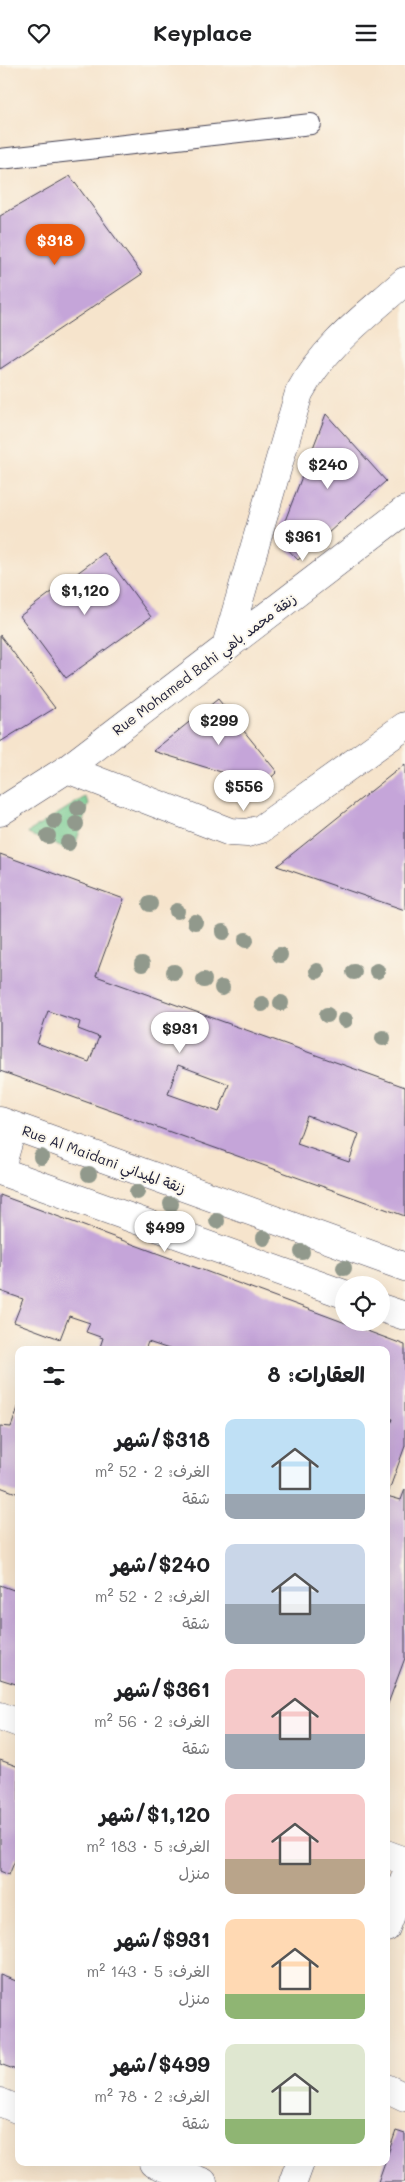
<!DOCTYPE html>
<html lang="ar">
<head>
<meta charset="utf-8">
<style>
	:root { --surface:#fff; --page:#f2f2f2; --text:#202124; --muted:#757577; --accent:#ea580c }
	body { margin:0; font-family:Mali,"Playpen Sans Arabic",sans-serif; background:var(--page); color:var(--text); direction:rtl; height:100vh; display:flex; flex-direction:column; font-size:19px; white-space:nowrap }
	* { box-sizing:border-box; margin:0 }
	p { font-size:16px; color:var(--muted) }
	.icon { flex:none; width:28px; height:28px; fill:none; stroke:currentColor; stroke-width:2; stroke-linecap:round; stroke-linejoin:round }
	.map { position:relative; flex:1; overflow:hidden; direction:ltr }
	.side { position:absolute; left:15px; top:1281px; width:375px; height:820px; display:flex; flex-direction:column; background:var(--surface); border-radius:10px; box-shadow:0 5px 20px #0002; direction:rtl }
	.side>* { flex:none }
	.fabs { position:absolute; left:335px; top:1211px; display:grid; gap:10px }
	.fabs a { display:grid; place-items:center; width:55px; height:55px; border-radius:50%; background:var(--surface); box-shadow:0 5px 20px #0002; font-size:25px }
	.price { position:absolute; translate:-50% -42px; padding:0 11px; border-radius:18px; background:#fff; color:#222; font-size:16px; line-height:32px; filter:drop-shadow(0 1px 2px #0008) }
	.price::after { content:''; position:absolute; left:50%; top:30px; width:15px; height:11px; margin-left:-8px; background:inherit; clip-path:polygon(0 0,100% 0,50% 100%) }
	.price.selected { background:var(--accent); color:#fff }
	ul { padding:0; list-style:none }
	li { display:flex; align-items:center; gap:15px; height:125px; padding:0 25px }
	li span { display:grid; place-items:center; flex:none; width:140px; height:100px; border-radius:10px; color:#555 }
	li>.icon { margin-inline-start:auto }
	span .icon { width:60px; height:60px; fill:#fffc; stroke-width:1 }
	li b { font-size:21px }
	h2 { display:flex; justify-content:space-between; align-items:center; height:60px; padding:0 25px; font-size:21px }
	header { display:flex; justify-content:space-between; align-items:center; height:65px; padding:0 25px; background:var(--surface); font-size:22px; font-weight:800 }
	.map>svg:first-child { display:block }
</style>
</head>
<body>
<header><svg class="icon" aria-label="menu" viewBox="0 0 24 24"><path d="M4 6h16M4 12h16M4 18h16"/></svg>Keyplace<svg class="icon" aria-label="heart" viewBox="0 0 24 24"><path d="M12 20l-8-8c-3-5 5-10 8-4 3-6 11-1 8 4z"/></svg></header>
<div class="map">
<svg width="405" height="2117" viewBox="0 0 405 2117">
	<rect width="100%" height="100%" fill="#fbf7ec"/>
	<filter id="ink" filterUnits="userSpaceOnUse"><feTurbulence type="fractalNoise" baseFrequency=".02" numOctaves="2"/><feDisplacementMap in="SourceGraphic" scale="10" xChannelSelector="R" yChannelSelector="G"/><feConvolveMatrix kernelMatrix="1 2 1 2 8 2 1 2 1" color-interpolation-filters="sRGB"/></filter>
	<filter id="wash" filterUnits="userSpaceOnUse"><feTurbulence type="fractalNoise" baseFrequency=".0096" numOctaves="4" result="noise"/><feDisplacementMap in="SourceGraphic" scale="20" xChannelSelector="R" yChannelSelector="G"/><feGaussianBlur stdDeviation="1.12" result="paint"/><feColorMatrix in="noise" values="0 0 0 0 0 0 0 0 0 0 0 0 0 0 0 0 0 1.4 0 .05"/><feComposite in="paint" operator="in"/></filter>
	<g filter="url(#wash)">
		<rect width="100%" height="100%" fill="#f6e4cc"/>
		<path fill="#72c88d" stroke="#4a7564" d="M85 732 89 738 73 787 28 769 30 766Z"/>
		<g id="blocks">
			<path fill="#c5a5d9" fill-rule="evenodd" d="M70 111 142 209 0 304V151Z
				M326 349 386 416 298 495 278 474Z
				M104 488 151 552 66 613 20 551Z
				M0 570 55 643 0 677Z
				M218 634 277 707 263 720 153 686Z
				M405 699V845L277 801 352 741Z
				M0 789 124 834 96 911 405 1022V1151L0 1006ZM48 946 80 957 78 964 99 972 89 997 37 978ZM178 1000 229 1019 219 1047 168 1029ZM307 1051 359 1069 349 1097 297 1079Z
				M0 1130 405 1280V1381L387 1431 401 1435 405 1424V1593L386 1644V1369L392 1354 386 1352V1285H172L148 1277 145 1285H99L103 1273 86 1267 90 1258 69 1251 60 1274 14 1257 23 1234 0 1226Z
				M19 1340V1429L0 1422V1361L11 1362Z
				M0 1520 19 1527V1620L0 1614Z
				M0 1695 19 1702V1794L16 1793 9 1810 0 1806Z
				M0 1910 19 1917V2006L0 1999Z
				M396 2066 405 2069V2117H378Z"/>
		</g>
	</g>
	<g filter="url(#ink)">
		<use href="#blocks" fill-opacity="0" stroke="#423f51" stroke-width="1"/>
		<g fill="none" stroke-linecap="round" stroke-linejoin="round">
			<defs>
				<path id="service" d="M0 94 311 59"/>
				<path id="minor" d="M226 581 299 328C325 280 365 252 405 216
					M67 704 230 767 247 768 261 764 405 661
					M0 747 67 704 405 445
					M0 1056 405 1202
					M0 1106 344 1229
					M0 1106 13 1061
					M381 1243 405 1251
					M0 1651 19 1658
					M386 1789 405 1796
					M386 2023 405 2032
					M0 2037 19 2045
					M153 2098 203 2117"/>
				<path id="primary" d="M386 1863 405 1813
					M293 2117 300 2098"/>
			</defs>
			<use href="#service" stroke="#423f51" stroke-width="22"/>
			<use href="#minor" stroke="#423f51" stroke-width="29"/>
			<use href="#primary" stroke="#423f51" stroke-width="29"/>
			<use href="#service" stroke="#fff" stroke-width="20"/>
			<use href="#minor" stroke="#fff" stroke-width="28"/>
			<use href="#primary" stroke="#fff" stroke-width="28"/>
		</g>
		<g fill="#91998c">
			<circle cx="78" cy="743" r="8"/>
			<circle cx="55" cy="756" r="8"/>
			<circle cx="76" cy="759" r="8"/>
			<circle cx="48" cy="771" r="8"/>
			<circle cx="68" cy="778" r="8"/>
			<circle cx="150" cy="839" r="8"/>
			<circle cx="177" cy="846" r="8"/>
			<circle cx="195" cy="857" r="8"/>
			<circle cx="223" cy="867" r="8"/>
			<circle cx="246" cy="875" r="8"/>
			<circle cx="280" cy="890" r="8"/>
			<circle cx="142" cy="899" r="8"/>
			<circle cx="317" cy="906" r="8"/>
			<circle cx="377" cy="906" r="8"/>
			<circle cx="174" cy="907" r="8"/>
			<circle cx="354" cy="907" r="8"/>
			<circle cx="204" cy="915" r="8"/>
			<circle cx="222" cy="923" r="8"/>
			<circle cx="281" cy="938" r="8"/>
			<circle cx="262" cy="939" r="8"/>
			<circle cx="327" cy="950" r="8"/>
			<circle cx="345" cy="955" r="8"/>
			<circle cx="383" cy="973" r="8"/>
			<circle cx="41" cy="1092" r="8"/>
			<circle cx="89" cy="1109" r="8"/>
			<circle cx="137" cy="1127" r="8"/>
			<circle cx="171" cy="1139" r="8"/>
			<circle cx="217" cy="1156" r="8"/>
			<circle cx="264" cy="1173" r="8"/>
			<circle cx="302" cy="1187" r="8"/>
			<circle cx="344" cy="1203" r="8"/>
		</g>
	</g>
	<g text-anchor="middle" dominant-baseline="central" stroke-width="4" stroke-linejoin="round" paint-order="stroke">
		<g font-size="14" fill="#22223b" stroke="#fbf7ec">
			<text transform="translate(204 599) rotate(-37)">Rue Mohamed Bahi زنقة محمد باهي</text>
			<text transform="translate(104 1094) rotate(20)">Rue Al Maidani زنقة الميداني</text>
		</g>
	</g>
</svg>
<div class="fabs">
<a><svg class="icon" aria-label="locate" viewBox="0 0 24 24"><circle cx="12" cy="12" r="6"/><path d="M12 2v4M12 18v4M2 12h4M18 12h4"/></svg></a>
</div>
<b class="price selected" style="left:55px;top:201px">$318</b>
<b class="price" style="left:328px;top:425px">$240</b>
<b class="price" style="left:303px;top:497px">$361</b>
<b class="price" style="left:85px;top:551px">$1,120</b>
<b class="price" style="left:219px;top:681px">$299</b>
<b class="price" style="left:244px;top:747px">$556</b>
<b class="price" style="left:180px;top:989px">$931</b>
<b class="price" style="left:165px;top:1188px">$499</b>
<section class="side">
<h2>العقارات: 8<svg class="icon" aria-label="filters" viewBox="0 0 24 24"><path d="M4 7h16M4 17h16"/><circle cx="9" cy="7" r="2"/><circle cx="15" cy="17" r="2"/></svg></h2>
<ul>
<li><span style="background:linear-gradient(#bfe0f5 75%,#9aa5b1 0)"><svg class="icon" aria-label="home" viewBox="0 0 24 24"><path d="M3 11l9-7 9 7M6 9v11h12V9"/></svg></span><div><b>$318/شهر</b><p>الغرف: 2 · 52 m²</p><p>شقة</p></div></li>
<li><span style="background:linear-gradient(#c9d6e8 60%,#9aa5b1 0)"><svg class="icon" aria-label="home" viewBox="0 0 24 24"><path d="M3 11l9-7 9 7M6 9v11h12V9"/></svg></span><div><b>$240/شهر</b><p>الغرف: 2 · 52 m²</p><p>شقة</p></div></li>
<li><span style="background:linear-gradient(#f6c9c9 65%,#9aa5b1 0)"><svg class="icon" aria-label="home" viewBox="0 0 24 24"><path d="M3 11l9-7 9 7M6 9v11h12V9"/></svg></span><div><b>$361/شهر</b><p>الغرف: 2 · 56 m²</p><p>شقة</p></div></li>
<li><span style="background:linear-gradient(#f6c9c9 65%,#b9a48a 0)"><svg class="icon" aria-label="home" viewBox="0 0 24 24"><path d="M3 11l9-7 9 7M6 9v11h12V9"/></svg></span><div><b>$1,120/شهر</b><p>الغرف: 5 · 183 m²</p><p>منزل</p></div></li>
<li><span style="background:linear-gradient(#ffd9b3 75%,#8fb573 0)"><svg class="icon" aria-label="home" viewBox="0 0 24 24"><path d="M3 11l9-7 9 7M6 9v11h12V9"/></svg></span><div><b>$931/شهر</b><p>الغرف: 5 · 143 m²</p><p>منزل</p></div></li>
<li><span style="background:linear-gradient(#dfe7d0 75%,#8fb573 0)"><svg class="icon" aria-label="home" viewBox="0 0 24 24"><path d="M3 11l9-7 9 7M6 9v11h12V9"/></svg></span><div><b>$499/شهر</b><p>الغرف: 2 · 78 m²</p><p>شقة</p></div></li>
</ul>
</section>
</div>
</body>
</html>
